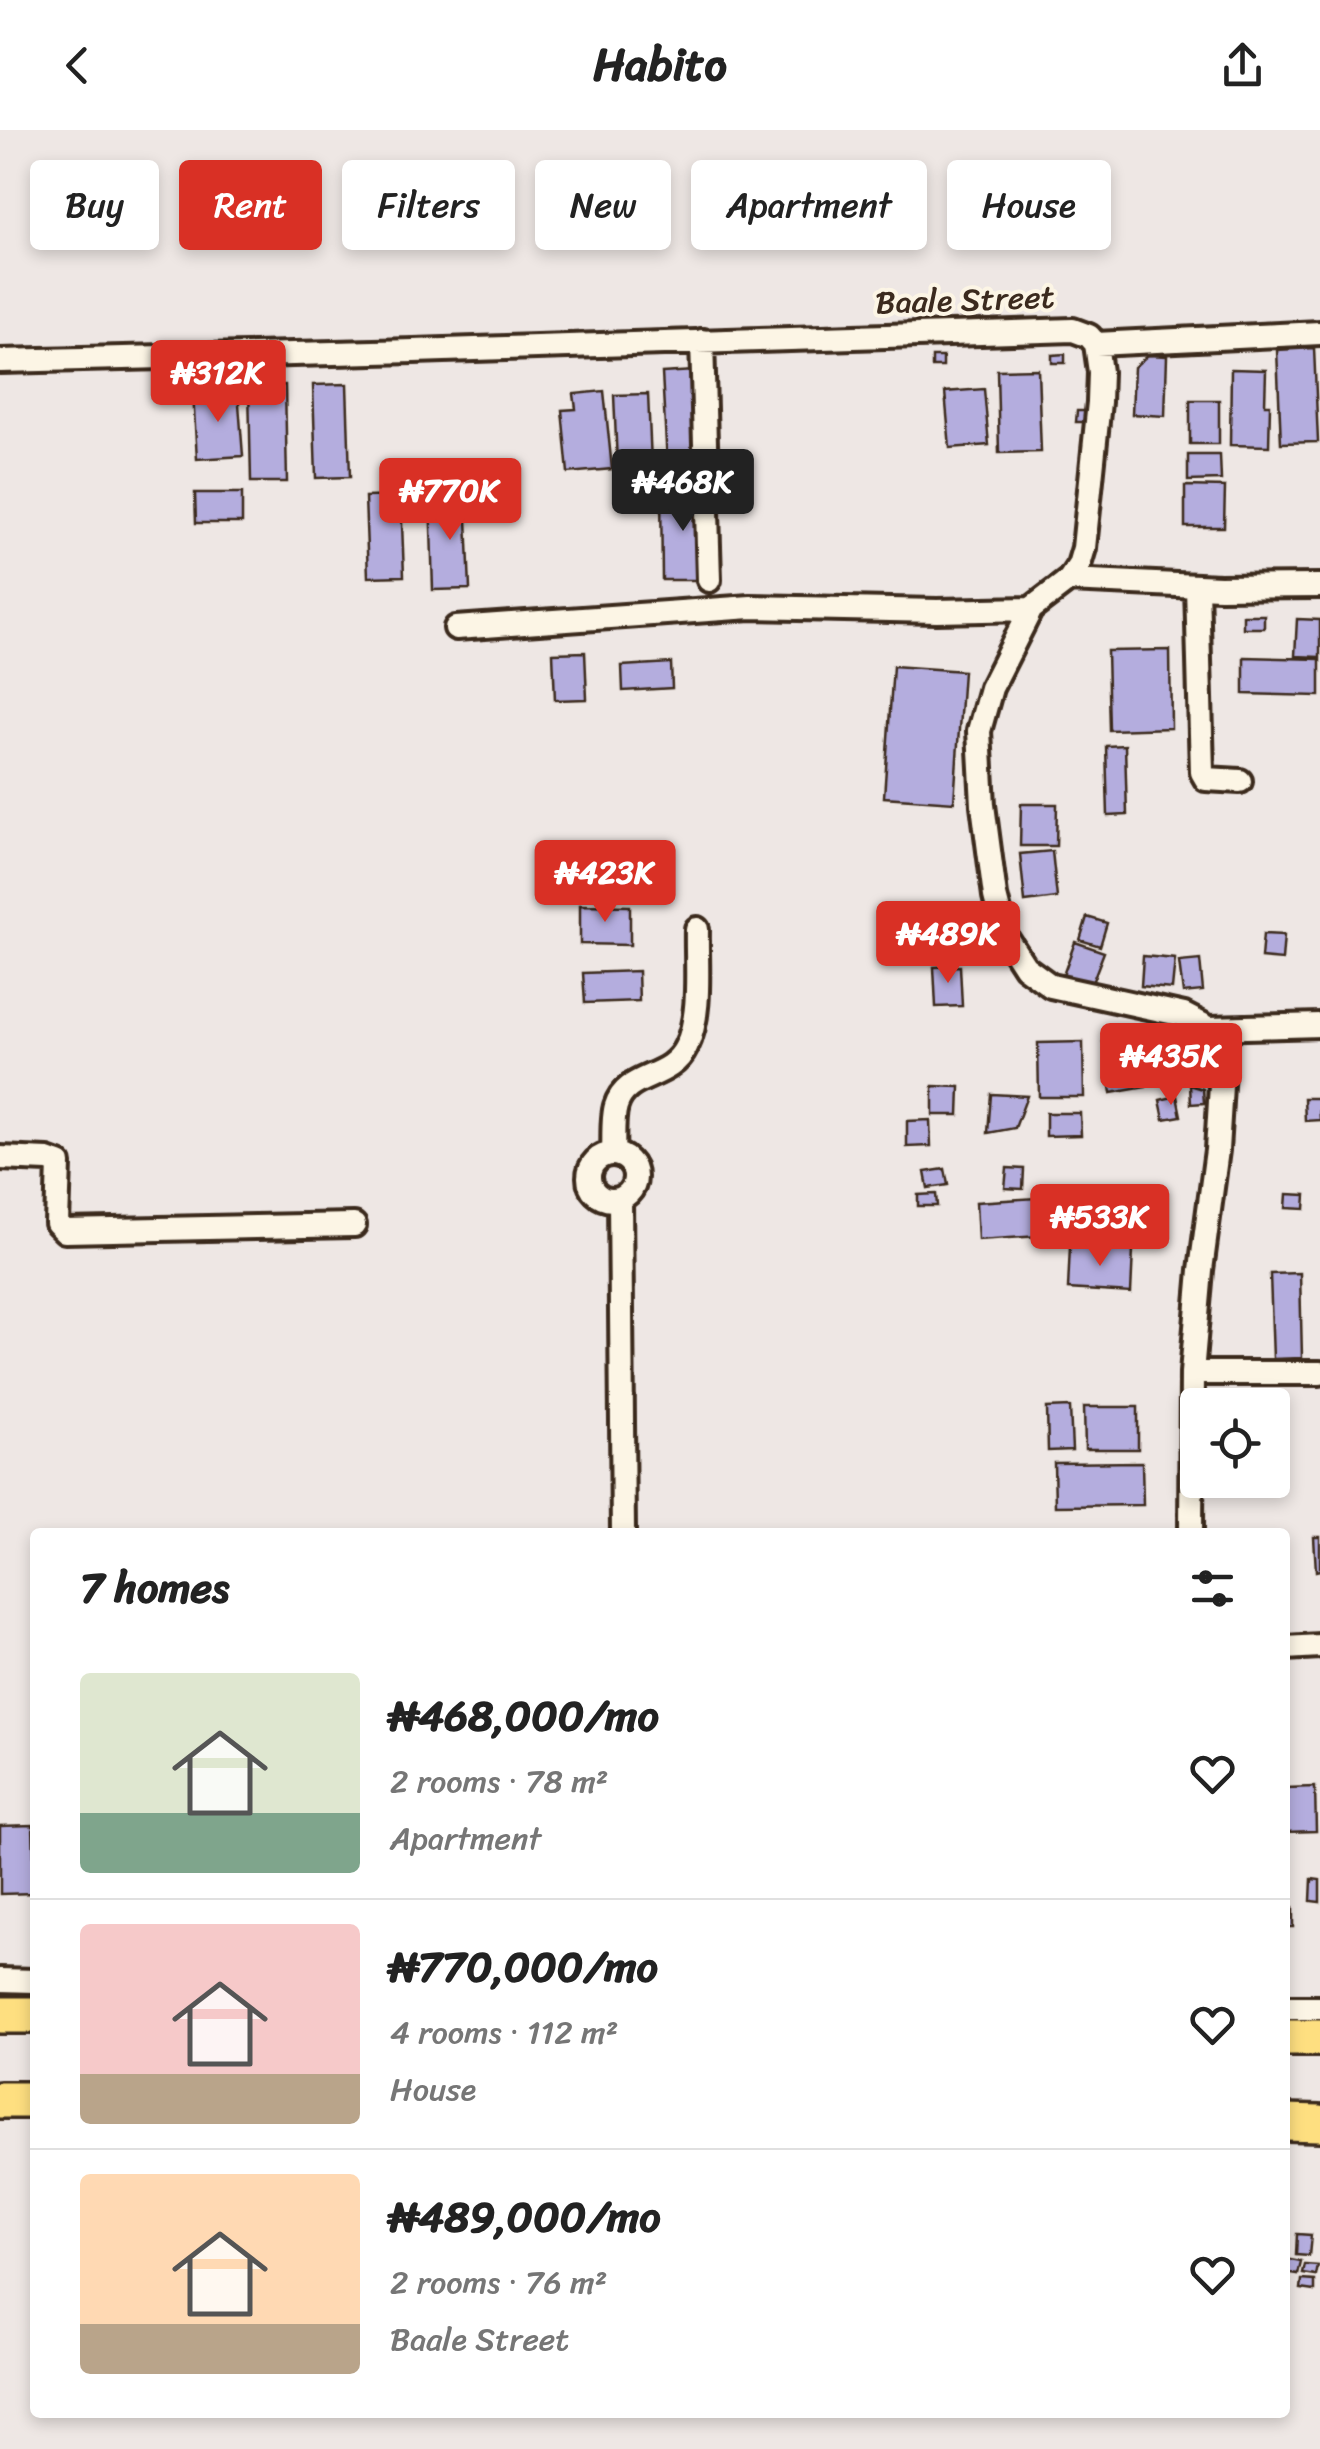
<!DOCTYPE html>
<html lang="en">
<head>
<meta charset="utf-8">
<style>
	:root { --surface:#fff; --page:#f6f6f6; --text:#222; --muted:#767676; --line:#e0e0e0; --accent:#d93025 }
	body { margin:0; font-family:Sriracha,sans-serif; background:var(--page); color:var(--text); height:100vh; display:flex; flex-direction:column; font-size:38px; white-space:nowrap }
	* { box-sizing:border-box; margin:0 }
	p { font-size:32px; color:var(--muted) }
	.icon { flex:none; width:55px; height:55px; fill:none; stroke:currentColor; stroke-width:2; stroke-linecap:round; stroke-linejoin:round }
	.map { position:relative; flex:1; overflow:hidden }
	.side { position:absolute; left:30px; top:1398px; width:1260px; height:890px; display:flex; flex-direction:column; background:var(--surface); border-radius:10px; box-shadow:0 5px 15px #0003 }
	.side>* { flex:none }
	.top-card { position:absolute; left:30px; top:30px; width:1260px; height:90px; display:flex; gap:20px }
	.buttons { position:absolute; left:1180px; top:1258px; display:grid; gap:20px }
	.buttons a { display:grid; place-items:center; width:110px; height:110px; border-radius:10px; background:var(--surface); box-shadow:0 5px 15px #0003; font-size:50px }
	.price { position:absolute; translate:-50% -85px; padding:0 22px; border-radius:10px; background:var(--accent); color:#fff; font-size:32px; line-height:65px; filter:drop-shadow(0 2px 5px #0008) }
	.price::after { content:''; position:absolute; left:50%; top:60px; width:30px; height:22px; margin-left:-15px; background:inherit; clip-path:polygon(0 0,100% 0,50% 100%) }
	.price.selected { background:#222; color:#fff }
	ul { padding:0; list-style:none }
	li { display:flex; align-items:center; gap:30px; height:250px; padding:0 50px }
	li+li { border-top:2px solid var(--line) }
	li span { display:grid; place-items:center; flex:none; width:280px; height:200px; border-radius:10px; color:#555 }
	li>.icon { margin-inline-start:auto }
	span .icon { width:120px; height:120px; fill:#fffc; stroke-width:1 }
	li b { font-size:42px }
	h2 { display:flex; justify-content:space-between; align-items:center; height:120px; padding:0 50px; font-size:42px }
	.chip { padding:0 35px; border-radius:10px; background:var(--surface); box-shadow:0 5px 15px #0003; font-size:35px; line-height:90px }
	.chip.selected { background:var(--accent); color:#fff }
	header { display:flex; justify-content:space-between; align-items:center; height:130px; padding:0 50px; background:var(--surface); font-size:45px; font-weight:700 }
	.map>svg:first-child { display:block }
</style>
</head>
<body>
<header><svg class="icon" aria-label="back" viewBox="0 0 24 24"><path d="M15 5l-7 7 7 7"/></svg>Habito<svg class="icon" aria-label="share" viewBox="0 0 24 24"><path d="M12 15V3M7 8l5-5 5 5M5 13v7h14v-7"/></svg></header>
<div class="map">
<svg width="1320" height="2319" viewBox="0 0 1320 2319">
	<rect width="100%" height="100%" fill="#eee7e4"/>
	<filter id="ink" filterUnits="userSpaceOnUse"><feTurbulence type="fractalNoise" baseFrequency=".01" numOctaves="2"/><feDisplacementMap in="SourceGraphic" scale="20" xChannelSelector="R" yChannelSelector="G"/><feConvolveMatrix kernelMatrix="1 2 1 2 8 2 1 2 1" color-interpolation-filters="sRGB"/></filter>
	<g filter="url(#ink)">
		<path fill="#b4adde" stroke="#3b2a1e" stroke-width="2.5" d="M1314 218 1318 312 1281 313 1277 220Z
			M1065 224V233H1052V225Z
			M1148 225 1167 226 1165 286 1132 284 1134 237Z
			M932 227H943V237H932Z
			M1038 239 1041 322 999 323 997 240Z
			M1231 239 1266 240 1265 275H1270L1269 316 1230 315Z
			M694 241 700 331 667 333 662 243Z
			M347 254 350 347 316 348 313 255Z
			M285 255 287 352H251L249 256Z
			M984 259 989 315 950 318 945 262Z
			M238 261 243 326 197 329 193 264Z
			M604 261 612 339 568 343 562 280 576 279 574 264Z
			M648 264 651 333 617 334 614 265Z
			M1190 270H1219V314H1190Z
			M1077 281H1086L1085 292H1076Z
			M1188 325H1220L1221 350 1188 351Z
			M1185 356 1225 357 1224 397H1185Z
			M704 357 706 450H662L661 358Z
			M195 363H242V393H196Z
			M466 365 470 459 433 460 430 366Z
			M401 366 404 446 368 447 365 367Z
			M1243 485H1264V498H1243Z
			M1297 489 1320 490V527L1295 526Z
			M1170 520 1171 598 1109 600 1107 521Z
			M585 522 587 569 555 570 553 523Z
			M1244 527 1320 529V566L1244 564Z
			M671 533 672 558 623 561 622 536Z
			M893 536 963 541 954 672 884 667Z
			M1125 615 1127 685 1108 686 1106 616Z
			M1021 674H1057L1056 716H1020Z
			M1052 721 1057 768 1025 772 1020 724Z
			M580 775 630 776V815L580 814Z
			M1087 787 1107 793 1100 816 1080 810Z
			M1263 804 1284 805 1282 830 1261 828Z
			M1075 812 1104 822 1090 858 1062 848Z
			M1143 826 1175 829 1172 859 1141 856Z
			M1200 830 1203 861 1183 863 1179 832Z
			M960 836 962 876 936 877 934 837Z
			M638 841 639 871 585 873 583 843Z
			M1139 906 1146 957 1111 963 1103 912Z
			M1083 912 1084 967H1039L1038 913Z
			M1190 955 1203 959 1204 973 1191 974Z
			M933 956 960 957 959 985H933Z
			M991 964 1027 966 1015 998 988 1003Z
			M1177 966 1181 986 1164 989 1160 970Z
			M1304 968H1319L1320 990 1305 991Z
			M1046 983H1080L1081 1005 1046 1006Z
			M930 990 931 1016 907 1017V991Z
			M1007 1038 1024 1039 1023 1059 1005 1058Z
			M945 1039 948 1055 928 1058 925 1042Z
			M936 1064 937 1076H918V1065Z
			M1287 1064 1306 1065 1305 1079 1286 1078Z
			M1037 1068 1040 1106 978 1110 976 1072Z
			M1070 1116 1133 1120 1131 1163 1068 1159Z
			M1300 1143 1302 1228 1273 1229 1270 1144Z
			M1070 1277 1072 1320 1048 1321 1047 1278Z
			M1084 1277H1138V1319H1085Z
			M1142 1332 1143 1375 1055 1376 1054 1333Z
			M1314 1407H1320V1440L1316 1441Z
			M1315 1657 1316 1701 1285 1702V1658Z
			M33 1695 35 1763 0 1764V1696Z
			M1312 1749 1320 1750V1772L1311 1771Z
			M1285 1778H1293V1797H1285Z
			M1297 2104 1311 2105 1309 2126 1296 2125Z
			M1285 2129 1301 2132 1298 2145 1285 2143Z
			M1305 2135 1318 2136 1316 2146 1303 2144Z
			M1302 2150 1315 2151V2161L1301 2159Z"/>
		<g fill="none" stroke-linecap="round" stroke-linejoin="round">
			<defs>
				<path id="minor" d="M702 211 709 450
					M1096 214 1320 203
					M0 231 414 221 1073 200 1089 206 1096 214 1100 242 1099 272 1084 418 1079 435 1069 450 1031 479 991 558 979 601 983 675 995 766 1005 806 1025 837 1051 856 1184 885 1209 898 1218 918 1222 939 1217 1020 1201 1140 1192 1243 1191 1402
					M1069 450 1220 457 1320 456
					M1197 456 1202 642 1206 649 1240 651
					M456 498 751 477 937 481 1031 479
					M1209 898 1320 895
					M613 1023C614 1009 612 989 616 976 626 942 670 951 686 917 702 885 696 834 697 799
					M589 1047a23 23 0 1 1 46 0a23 23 0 1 1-46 0Z
					M0 1028 48 1030 59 1034 57 1093 65 1101 354 1095
					M620 1069 623 1402
					M1192 1243H1320
					M1285 1518 1320 1516
					M0 1850 35 1851
					M1285 1878H1320"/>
				<path id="trunk" d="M0 1885H35
					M1285 1908H1320
					M0 1970H35
					M1285 1992 1320 1993"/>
			</defs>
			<use href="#minor" stroke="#3b2a1e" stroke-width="30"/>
			<use href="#trunk" stroke="#3b2a1e" stroke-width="42"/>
			<use href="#minor" stroke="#fcf5e5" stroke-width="22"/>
			<use href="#trunk" stroke="#fedf80" stroke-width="35"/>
		</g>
	</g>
	<g text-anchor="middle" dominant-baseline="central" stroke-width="8" stroke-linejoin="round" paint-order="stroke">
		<g font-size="32" fill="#3b2a1e" stroke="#fcf5e5">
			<text transform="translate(965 170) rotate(-2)">Baale Street</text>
		</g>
	</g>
</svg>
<div class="buttons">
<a><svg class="icon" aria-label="locate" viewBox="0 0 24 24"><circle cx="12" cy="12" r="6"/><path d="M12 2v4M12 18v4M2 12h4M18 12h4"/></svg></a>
</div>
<b class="price" style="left:218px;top:295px">₦312K</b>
<b class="price selected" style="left:683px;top:404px">₦468K</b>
<b class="price" style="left:450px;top:413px">₦770K</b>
<b class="price" style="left:605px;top:795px">₦423K</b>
<b class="price" style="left:948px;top:856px">₦489K</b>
<b class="price" style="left:1171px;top:978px">₦435K</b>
<b class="price" style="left:1100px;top:1139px">₦533K</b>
<div class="top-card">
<a class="chip">Buy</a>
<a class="chip selected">Rent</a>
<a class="chip">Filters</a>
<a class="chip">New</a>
<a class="chip">Apartment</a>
<a class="chip">House</a>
</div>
<section class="side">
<h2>7 homes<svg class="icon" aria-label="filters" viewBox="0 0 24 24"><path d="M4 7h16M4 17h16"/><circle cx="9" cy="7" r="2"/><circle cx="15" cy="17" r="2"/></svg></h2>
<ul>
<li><span style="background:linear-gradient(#dfe7d0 70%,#7fa58c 0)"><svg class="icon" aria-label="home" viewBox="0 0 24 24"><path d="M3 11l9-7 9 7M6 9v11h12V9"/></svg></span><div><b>₦468,000/mo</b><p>2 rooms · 78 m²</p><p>Apartment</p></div><svg class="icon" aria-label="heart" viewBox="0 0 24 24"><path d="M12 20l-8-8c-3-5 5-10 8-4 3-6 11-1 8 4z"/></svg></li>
<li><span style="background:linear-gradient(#f6c9c9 75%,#b9a48a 0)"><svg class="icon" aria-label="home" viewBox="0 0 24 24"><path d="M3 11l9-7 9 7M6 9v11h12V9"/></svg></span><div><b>₦770,000/mo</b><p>4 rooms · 112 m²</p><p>House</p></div><svg class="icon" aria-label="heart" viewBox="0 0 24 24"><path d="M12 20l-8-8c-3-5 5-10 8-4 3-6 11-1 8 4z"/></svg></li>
<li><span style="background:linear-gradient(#ffd9b3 75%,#b9a48a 0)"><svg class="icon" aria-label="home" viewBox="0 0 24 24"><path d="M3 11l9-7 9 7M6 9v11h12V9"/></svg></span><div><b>₦489,000/mo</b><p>2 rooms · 76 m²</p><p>Baale Street</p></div><svg class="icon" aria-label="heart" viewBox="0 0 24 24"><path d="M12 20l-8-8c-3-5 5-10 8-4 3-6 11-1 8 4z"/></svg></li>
</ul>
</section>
</div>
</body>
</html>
